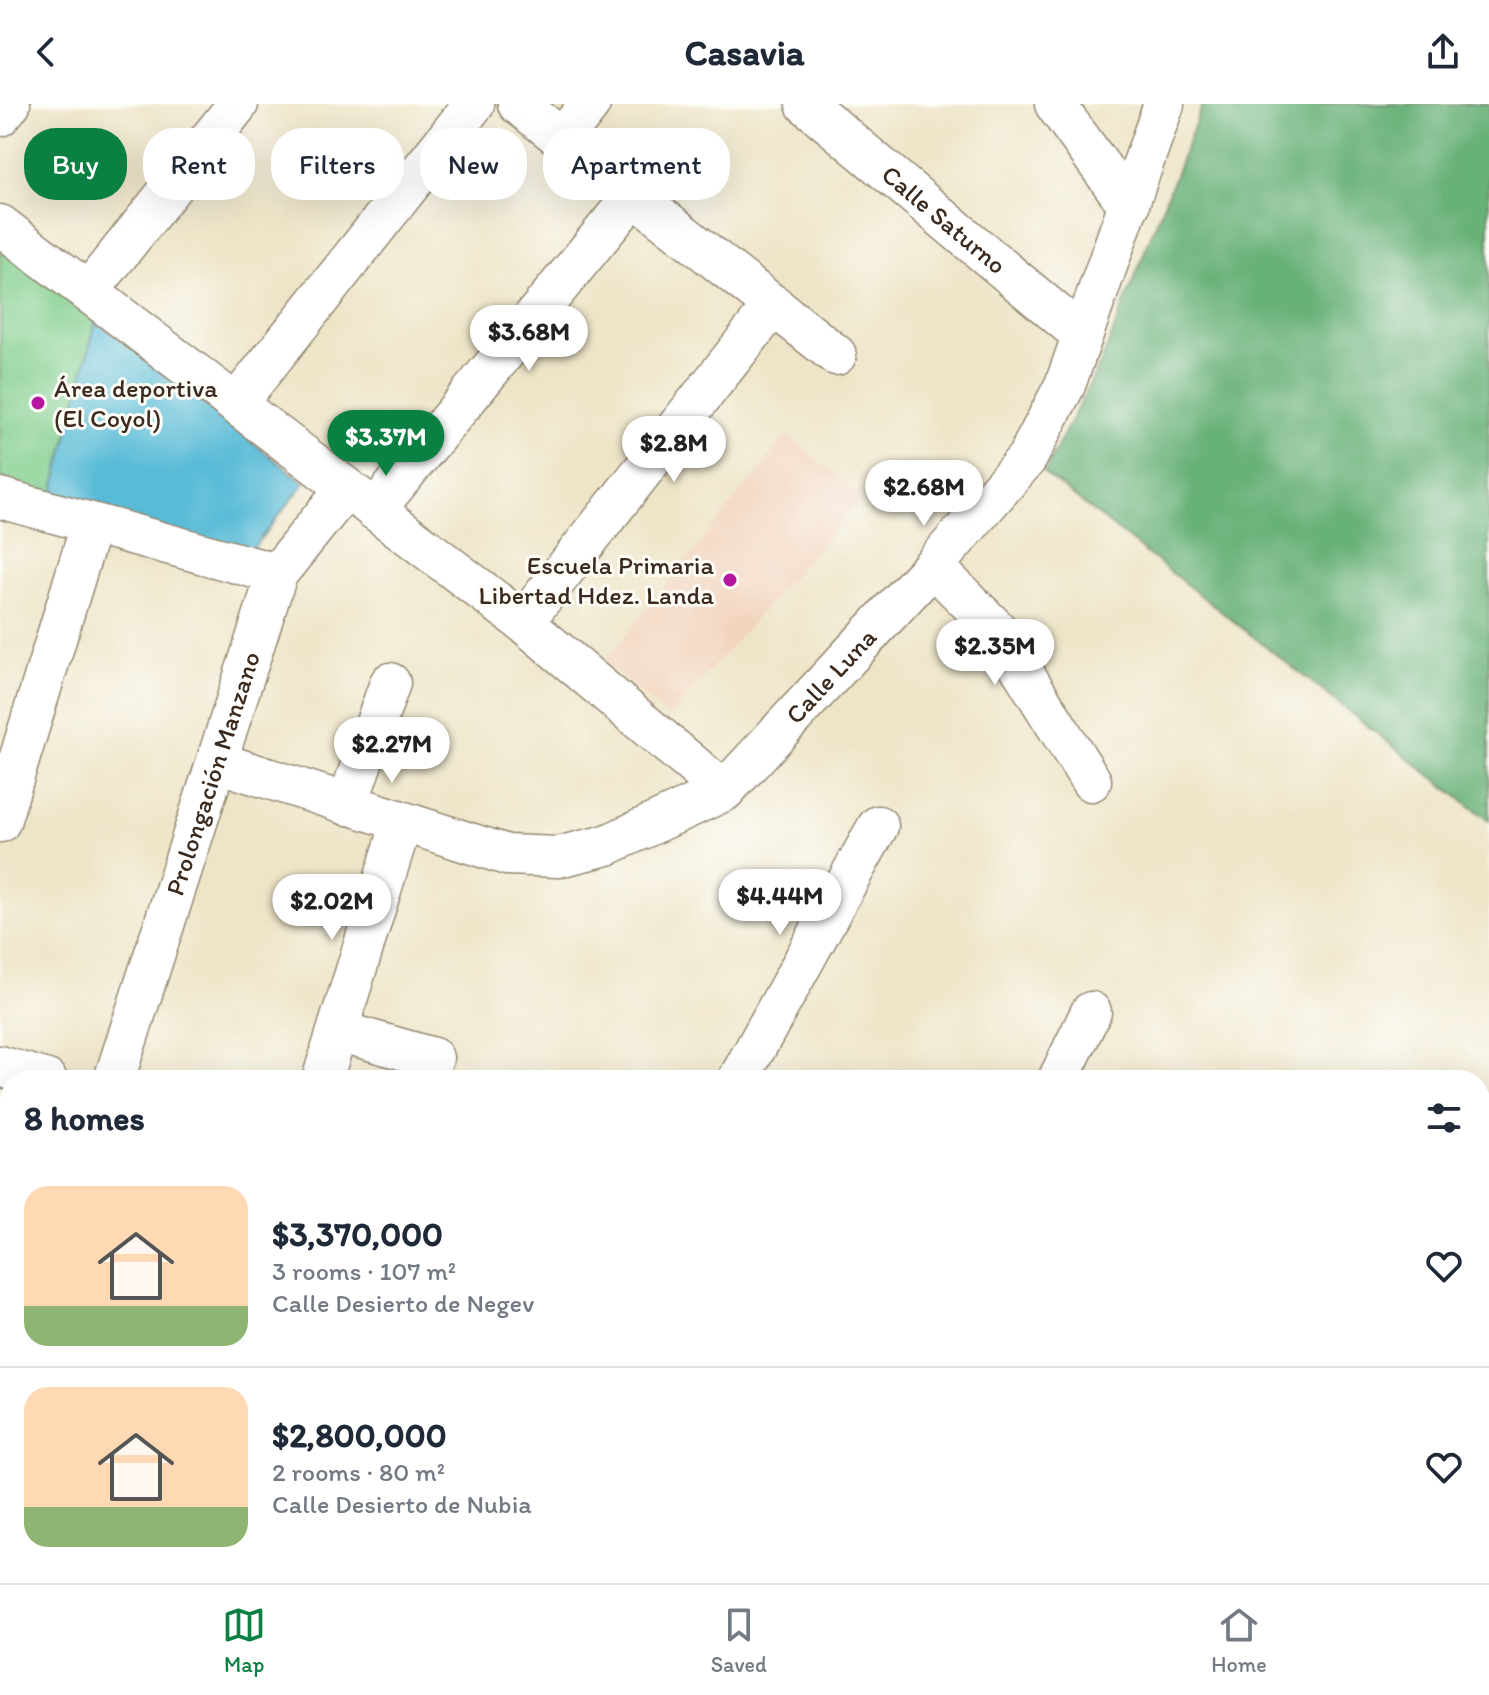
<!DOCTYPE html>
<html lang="en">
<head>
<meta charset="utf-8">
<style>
	:root { --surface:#fff; --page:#f2f2f3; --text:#1f2937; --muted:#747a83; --line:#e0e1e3; --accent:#0b8043 }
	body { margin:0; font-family:Itim,sans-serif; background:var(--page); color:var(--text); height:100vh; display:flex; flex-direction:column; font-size:30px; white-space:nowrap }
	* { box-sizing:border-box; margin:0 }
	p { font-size:26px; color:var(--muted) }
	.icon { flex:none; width:44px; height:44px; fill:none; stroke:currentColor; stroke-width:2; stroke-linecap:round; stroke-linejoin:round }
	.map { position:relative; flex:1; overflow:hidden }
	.panel { position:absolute; left:0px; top:966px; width:1490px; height:514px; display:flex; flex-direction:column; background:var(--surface); border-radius:32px 32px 0 0; box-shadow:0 8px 32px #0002 }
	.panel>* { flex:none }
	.banner { position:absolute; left:24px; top:24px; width:800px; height:72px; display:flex; gap:16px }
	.price { position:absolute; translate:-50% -68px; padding:0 18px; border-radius:28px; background:#fff; color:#222; font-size:26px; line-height:52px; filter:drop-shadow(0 2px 4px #0008) }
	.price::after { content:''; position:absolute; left:50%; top:48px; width:24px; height:18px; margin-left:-12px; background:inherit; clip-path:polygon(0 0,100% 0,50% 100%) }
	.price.active { background:var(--accent); color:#fff }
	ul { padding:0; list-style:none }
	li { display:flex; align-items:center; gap:24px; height:200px; padding:0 24px }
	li+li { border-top:2px solid var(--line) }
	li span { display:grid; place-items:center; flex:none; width:224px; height:160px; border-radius:24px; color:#555 }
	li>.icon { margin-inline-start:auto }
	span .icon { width:96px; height:96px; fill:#fffc; stroke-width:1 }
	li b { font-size:34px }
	h2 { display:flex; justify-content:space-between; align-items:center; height:96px; padding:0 24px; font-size:34px }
	.chip { padding:0 28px; border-radius:32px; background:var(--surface); box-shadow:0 8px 32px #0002; font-size:28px; line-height:72px }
	.chip.active { background:var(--accent); color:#fff }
	header { display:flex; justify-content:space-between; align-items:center; height:104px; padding:0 24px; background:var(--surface); font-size:36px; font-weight:700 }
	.tabs { display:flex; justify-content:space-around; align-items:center; height:112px; border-top:2px solid var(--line); background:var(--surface); font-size:22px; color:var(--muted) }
	.tabs a { display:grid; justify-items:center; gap:4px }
	.tabs .active { color:var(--accent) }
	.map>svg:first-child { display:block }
</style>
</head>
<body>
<header><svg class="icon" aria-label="back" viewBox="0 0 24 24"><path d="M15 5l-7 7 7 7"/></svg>Casavia<svg class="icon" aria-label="share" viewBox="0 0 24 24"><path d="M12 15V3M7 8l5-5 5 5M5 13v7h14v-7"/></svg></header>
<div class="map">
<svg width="1489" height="1479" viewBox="0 0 1489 1479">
	<rect width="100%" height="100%" fill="#fdfcf7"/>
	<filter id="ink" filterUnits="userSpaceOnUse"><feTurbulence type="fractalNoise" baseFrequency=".0125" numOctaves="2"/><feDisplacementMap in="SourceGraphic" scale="16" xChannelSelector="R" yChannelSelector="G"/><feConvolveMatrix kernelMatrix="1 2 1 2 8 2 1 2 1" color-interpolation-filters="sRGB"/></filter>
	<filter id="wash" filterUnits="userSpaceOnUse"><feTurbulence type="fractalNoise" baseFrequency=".006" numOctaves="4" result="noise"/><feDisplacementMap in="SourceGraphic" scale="32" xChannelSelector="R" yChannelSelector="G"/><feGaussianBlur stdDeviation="1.8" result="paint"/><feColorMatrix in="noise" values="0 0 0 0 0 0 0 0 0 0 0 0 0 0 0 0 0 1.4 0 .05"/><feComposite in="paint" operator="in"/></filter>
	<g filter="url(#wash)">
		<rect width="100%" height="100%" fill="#eee5c8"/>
		<path fill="#f2d4be" d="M788 330 862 394 669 613 604 558Z"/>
		<path fill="#80ce8d" stroke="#5e7c56" stroke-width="2" d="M0 146 96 217 51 398 0 382Z"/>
		<path fill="#68b178" stroke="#526e4b" stroke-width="2" d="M1203 0H1489V717L1044 369 1102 256Z"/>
		<path fill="#59bbd7" stroke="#4a727a" stroke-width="2" d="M96 217 305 379 245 454 51 398Z"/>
	</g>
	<g filter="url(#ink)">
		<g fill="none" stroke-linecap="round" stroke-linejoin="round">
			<defs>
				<g id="minor">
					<path d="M518 0 836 251"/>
					<path id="s1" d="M806 0 1082 231"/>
					<path d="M1055 0 1129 102"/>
					<path d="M0 12 10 0"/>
					<path d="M562 35 590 0"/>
					<path d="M0 121 523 518 724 687"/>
					<path d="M88 188 238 0"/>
					<path d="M236 300 474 0"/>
					<path d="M0 394 277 470"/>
					<path d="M375 406 634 91"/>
					<path d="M933 462 997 526 1091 677"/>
					<path d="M523 518 774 201"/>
					<path id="s2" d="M217 658 507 751 558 753 607 741 724 687 933 462 1027 354 1065 281 1164 0"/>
					<path d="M347 701 390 579"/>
					<path d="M0 718 91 421"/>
					<path d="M338 927 433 954"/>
					<path d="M0 962 47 976"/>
					<path id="s3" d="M114 976 277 470 346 384"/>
					<path d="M322 976 402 718"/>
					<path d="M738 976 878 722"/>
					<path d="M1058 976 1091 908"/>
					<path d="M0 1199 10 1194"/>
					<path d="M1480 1372 1489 1383"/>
					<path d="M0 1415 10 1411"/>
					<path d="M319 1470 356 1479"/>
					<path d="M971 1470 993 1479"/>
					<path d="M1318 1470 1326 1479"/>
					<path d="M4 1479 10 1444"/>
					<path d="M210 1479 211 1470"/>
					<path d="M409 1479 411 1470"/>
					<path d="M846 1479 849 1470"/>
				</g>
			</defs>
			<use href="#minor" stroke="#948873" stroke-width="43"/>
			<use href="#minor" stroke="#fff" stroke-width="40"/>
		</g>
	</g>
	<g fill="#b5179e" stroke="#fdfcf7" stroke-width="3">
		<circle cx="38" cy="299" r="8"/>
		<circle cx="730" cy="476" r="8"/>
	</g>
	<g text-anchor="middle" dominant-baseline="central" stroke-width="6" stroke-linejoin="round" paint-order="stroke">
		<g font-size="26" fill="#3b2a1e" stroke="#fdfcf7">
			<text stroke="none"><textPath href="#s1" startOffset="180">Calle Saturno</textPath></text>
			<text stroke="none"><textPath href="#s2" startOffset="692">Calle Luna</textPath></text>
			<text stroke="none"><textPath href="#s3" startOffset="322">Prolongación Manzano</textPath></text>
		</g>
		<g font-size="26" fill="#3b2a1e" stroke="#fdfcf7" text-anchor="start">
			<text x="54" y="284">Área deportiva<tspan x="54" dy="30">(El Coyol)</tspan></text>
			<text x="714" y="461" text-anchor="end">Escuela Primaria<tspan x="714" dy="30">Libertad Hdez. Landa</tspan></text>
		</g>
	</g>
</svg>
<b class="price" style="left:529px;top:269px">$3.68M</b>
<b class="price active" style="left:386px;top:374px">$3.37M</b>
<b class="price" style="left:674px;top:380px">$2.8M</b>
<b class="price" style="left:924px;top:424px">$2.68M</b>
<b class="price" style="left:995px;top:583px">$2.35M</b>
<b class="price" style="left:392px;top:681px">$2.27M</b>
<b class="price" style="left:780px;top:833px">$4.44M</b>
<b class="price" style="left:332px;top:838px">$2.02M</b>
<div class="banner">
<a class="chip active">Buy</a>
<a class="chip">Rent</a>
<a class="chip">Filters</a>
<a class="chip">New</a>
<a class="chip">Apartment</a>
</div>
<section class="panel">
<h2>8 homes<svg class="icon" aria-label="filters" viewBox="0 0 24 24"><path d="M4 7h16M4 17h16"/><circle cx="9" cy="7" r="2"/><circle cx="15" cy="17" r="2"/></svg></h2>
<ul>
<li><span style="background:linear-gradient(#ffd9b3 75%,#8fb573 0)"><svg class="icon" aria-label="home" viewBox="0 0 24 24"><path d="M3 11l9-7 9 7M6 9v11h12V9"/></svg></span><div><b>$3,370,000</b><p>3 rooms · 107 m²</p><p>Calle Desierto de Negev</p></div><svg class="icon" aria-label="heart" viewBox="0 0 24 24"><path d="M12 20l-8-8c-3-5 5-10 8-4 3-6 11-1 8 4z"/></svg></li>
<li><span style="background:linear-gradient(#ffd9b3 75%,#8fb573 0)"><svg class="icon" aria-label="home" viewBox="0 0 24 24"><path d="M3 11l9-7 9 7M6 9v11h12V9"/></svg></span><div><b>$2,800,000</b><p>2 rooms · 80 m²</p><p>Calle Desierto de Nubia</p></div><svg class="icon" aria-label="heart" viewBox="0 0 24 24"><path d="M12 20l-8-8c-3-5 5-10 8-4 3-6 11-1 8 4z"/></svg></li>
</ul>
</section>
</div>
<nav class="tabs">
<a class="active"><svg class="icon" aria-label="map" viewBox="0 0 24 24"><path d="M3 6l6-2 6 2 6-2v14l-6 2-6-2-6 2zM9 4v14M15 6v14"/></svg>Map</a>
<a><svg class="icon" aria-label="saved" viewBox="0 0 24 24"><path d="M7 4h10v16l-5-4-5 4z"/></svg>Saved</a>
<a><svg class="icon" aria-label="home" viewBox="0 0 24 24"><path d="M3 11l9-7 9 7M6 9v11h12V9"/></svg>Home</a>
</nav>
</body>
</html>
